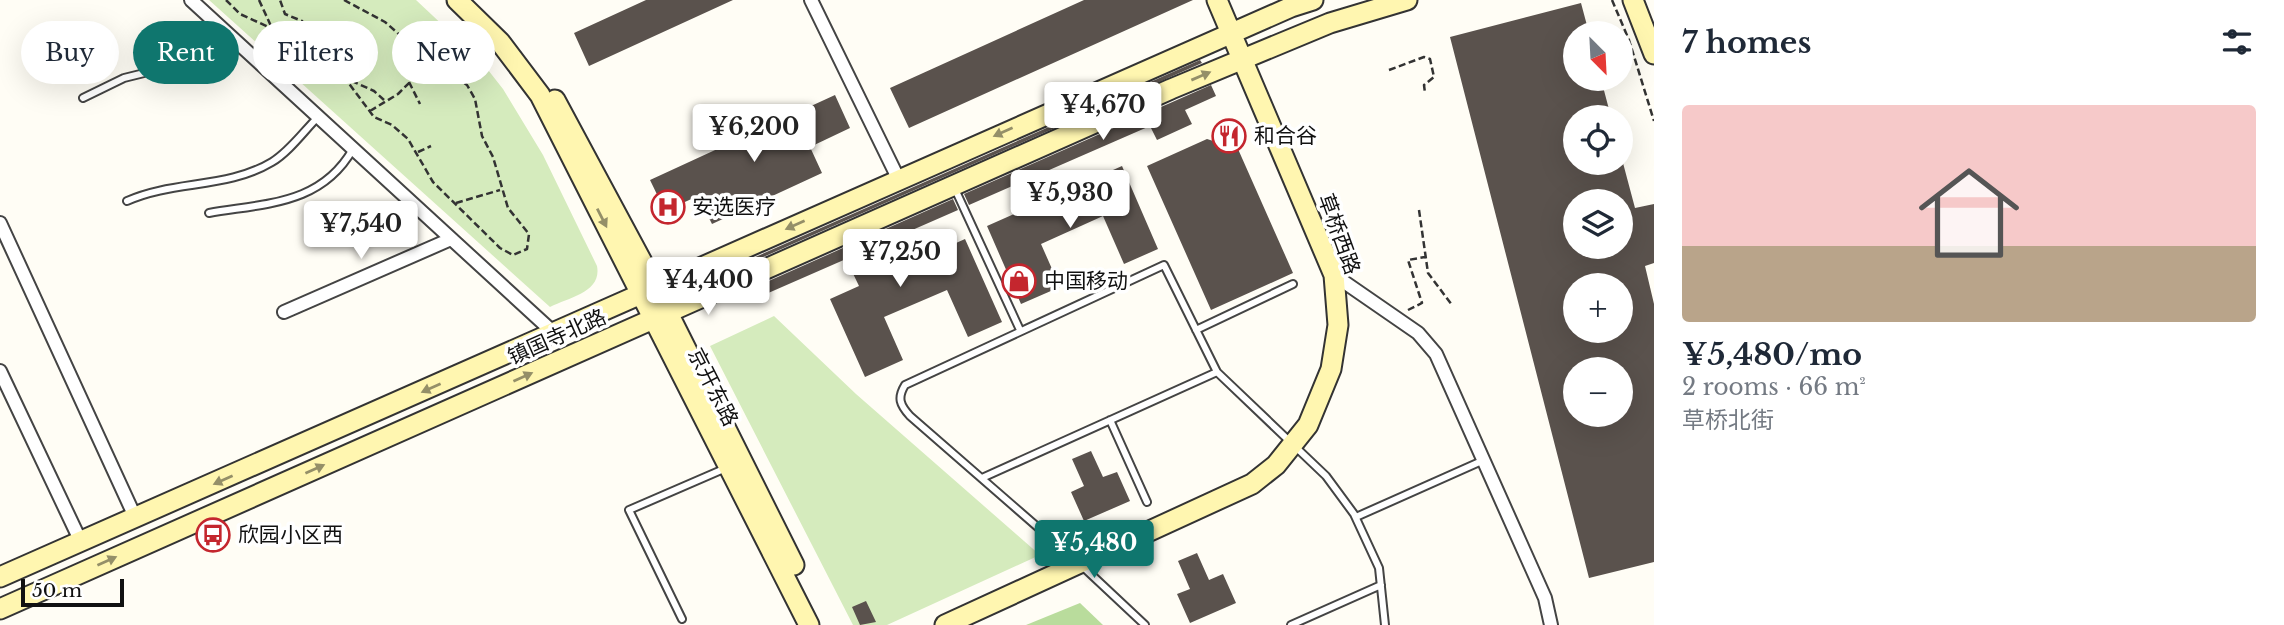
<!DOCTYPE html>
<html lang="en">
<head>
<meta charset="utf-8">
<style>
	:root { --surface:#fff; --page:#f2f2f3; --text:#1f2937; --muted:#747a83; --accent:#0f766e }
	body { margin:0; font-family:"Libre Baskerville","Noto Sans SC",serif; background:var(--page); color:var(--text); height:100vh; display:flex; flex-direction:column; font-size:26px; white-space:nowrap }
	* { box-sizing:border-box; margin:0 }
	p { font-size:23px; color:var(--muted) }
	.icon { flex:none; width:38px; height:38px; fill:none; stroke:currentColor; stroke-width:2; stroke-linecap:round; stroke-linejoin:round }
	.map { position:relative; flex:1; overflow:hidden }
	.sheet { display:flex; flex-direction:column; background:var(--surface); width:630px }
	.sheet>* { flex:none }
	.hud { position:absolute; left:21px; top:21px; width:665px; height:63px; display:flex; gap:14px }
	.needle { width:46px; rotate:156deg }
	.fabs { position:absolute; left:1563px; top:21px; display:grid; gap:14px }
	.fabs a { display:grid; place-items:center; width:70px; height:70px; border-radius:50%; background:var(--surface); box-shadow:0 7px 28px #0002; font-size:35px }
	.scale { position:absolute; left:21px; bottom:18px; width:103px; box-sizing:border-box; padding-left:7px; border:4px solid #111; border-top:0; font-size:19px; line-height:24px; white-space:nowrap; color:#111; -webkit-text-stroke:5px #fff; paint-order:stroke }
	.price { position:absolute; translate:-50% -60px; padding:0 16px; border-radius:7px; background:#fff; color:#222; font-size:23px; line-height:46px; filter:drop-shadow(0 2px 4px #0008) }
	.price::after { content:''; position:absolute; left:50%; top:42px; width:21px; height:16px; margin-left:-10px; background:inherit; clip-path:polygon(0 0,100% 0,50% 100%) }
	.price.active { background:var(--accent); color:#fff }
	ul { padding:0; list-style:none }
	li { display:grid; align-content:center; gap:14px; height:371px; padding:0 28px }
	li span { display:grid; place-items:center; height:217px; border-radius:7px; color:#555 }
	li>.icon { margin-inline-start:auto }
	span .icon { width:126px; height:126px; fill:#fffc; stroke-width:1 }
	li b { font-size:30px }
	h2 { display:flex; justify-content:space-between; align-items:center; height:84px; padding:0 28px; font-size:30px }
	.chip { padding:0 24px; border-radius:32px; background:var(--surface); box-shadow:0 7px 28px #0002; font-size:24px; line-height:63px }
	.chip.active { background:var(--accent); color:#fff }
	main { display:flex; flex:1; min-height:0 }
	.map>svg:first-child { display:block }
</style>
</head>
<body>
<main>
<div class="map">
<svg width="1654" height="625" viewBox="0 0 1654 625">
	<rect width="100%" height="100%" fill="#fffdf5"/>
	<path fill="#d5ebbd" d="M209 0H416L481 61 503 89 543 155 597 266C602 292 570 297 550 307Z
		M774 316 856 394 1040 555 887 625H853L710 346Z"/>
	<path fill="#b9dc9c" d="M1080 603 1103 625H1026Z"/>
	<path fill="#5a524d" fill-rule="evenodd" d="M646 0H733L589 66 574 33Z
		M1084 0H1193L909 128 890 88Z
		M1581 3 1589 33H1575V79H1601L1611 117H1575V163H1623L1635 208 1654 204V263L1645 266 1654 304V562L1589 578 1450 37ZM1575 201H1620V247H1575ZM1575 285H1620V331H1575ZM1575 369H1620V415H1575Z
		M1200 60 1202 63 752 262 751 259Z
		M1211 85 1216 96 1185 110 1192 124 1157 140 1150 126 969 205 964 194Z
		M835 95 850 128 810 147 822 173 712 224 698 196 665 211 650 180Z
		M1207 139 1238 149 1293 273 1211 310 1147 166Z
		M1122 166 1158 249 1124 264 1103 216 1041 244 1060 287 1021 304 987 226Z
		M953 199 958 210 878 245 891 272 965 239 1002 322 968 337 947 290 884 317 903 360 865 377 830 299 859 286 846 259 766 294 762 284Z
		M1091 451 1103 477 1117 472 1130 501 1084 521 1071 492 1084 486 1072 459Z
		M1197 553 1209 580 1223 574 1236 603 1190 623 1177 594 1190 589 1178 561Z
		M866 601 876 622 860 625 852 607Z"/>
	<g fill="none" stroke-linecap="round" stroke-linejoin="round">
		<defs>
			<path id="lane" d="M83 98 124 78 217 55 239 44
				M955 189 1020 330
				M127 201C174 180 227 189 272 162 289 152 304 131 318 117
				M209 213C266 203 321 205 353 149
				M1196 330 1293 284
				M1110 420 1147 502
				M982 478 1217 372
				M1356 517 1484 460
				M682 619 629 510 726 468
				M1145 625 1080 564 910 416C900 405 897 398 905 385L1164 265 1217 372 1326 476 1354 514 1379 568 1385 625
				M1291 625 1381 585"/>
			<path id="street" d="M191 0 554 333
				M811 0 898 178
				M0 223 136 519
				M1334 275 1418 333 1436 354 1545 598 1551 625
				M284 312 451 239
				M0 371 81 542"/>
			<path id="secondary" d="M457 0 500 42 540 95 809 625
				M1633 0 1654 54
				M555 100 648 273 794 565
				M0 577 1291 7 1313 0
				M0 609 1171 89 1330 23 1407 0
				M945 625 1252 484 1276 465 1308 425 1331 369 1338 325 1334 275 1217 0"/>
		</defs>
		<use href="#lane" stroke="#444" stroke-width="10"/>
		<use href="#street" stroke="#444" stroke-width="16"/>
		<use href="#secondary" stroke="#333" stroke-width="23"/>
		<path stroke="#333" stroke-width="2.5" stroke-dasharray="7 3.5" stroke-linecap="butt" d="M226 0 240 14 273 29 284 46 296 47 305 41 308 30 302 21 285 14 280 0
			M259 0 271 26
			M344 0 385 22 417 50 467 85 475 99 482 136 493 157 508 208 529 234 527 249 513 255 500 248 433 182 408 139 392 125 374 117 347 81
			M1612 0 1629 40 1654 121
			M301 44 332 72 374 91 384 100
			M1389 70 1424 57 1430 59 1434 77 1424 85 1425 93
			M409 82 420 104
			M370 111 398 94 420 72 437 64
			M418 152 431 146
			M456 203 500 190
			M1419 210 1428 273 1452 305
			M1408 310 1422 303 1408 260 1425 257"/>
		<use href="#lane" stroke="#fff" stroke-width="6"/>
		<use href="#street" stroke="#fff" stroke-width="12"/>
		<use href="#secondary" stroke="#fff6b0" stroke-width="19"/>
	</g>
	<defs><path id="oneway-solid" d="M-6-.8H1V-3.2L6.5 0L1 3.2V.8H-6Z" transform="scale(1.75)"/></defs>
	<g fill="#948f68">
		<use href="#oneway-solid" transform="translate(1201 76) rotate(-23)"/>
		<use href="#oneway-solid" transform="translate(1003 132) rotate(156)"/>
		<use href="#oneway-solid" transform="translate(602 218) rotate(63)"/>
		<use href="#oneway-solid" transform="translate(795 225) rotate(156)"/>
		<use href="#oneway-solid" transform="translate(523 377) rotate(-24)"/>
		<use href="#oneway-solid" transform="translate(431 388) rotate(156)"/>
		<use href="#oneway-solid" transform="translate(315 469) rotate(-24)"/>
		<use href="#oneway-solid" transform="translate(223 480) rotate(156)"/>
		<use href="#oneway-solid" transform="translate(107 561) rotate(-24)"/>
	</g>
	<defs>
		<symbol id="restaurant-ring" viewBox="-11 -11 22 22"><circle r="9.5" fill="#fff" stroke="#c4262e" stroke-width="1.5"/><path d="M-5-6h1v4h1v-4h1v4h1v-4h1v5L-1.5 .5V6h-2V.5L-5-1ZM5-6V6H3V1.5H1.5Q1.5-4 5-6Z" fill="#c4262e"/></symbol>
		<symbol id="hospital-ring" viewBox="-11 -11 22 22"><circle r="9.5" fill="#fff" stroke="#c4262e" stroke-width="1.5"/><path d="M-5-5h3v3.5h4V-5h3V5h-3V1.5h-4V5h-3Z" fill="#c4262e"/></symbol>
		<symbol id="shop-ring" viewBox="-11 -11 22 22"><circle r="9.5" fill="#fff" stroke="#c4262e" stroke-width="1.5"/><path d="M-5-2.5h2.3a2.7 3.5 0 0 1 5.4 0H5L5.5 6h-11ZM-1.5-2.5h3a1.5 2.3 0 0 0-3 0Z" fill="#c4262e"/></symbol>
		<symbol id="bus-ring" viewBox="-11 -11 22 22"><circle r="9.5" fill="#fff" stroke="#c4262e" stroke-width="1.5"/><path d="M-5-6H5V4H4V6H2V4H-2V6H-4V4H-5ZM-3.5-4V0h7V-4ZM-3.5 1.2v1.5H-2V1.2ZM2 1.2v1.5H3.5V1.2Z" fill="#c4262e"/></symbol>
	</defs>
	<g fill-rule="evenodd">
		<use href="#restaurant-ring" x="1210" y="117" width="38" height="38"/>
		<use href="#hospital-ring" x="649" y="188" width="38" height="38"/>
		<use href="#shop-ring" x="1000" y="262" width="38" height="38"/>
		<use href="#bus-ring" x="194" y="516" width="38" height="38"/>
	</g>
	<g text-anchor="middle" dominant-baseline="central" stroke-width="7" stroke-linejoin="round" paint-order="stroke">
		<g font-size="21" fill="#111" stroke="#fff" text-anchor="start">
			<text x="1254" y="136">和合谷</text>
			<text x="692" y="207">安选医疗</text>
			<text x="1044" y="281">中国移动</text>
			<text x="238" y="535">欣园小区西</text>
		</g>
		<g font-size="21" fill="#111" stroke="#fff">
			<text transform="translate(1339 234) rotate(70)">草桥西路</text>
			<text transform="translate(557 337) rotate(-24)">镇国寺北路</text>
			<text transform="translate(713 387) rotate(63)">京开东路</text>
		</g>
	</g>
</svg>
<div class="fabs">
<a><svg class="needle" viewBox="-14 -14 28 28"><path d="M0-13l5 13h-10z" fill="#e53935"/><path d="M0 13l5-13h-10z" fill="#747a83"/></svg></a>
<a><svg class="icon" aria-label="locate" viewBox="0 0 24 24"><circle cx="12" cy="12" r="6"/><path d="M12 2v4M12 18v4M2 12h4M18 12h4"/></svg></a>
<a><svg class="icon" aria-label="layers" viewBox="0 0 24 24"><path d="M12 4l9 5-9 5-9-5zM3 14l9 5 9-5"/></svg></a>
<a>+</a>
<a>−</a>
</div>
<div class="scale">50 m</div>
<b class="price" style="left:1103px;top:142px">¥4,670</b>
<b class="price" style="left:754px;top:164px">¥6,200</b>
<b class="price" style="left:1070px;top:230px">¥5,930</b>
<b class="price" style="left:361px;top:261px">¥7,540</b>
<b class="price" style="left:900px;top:289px">¥7,250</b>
<b class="price" style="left:708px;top:317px">¥4,400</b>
<b class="price active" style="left:1094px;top:580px">¥5,480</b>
<div class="hud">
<a class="chip">Buy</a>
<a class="chip active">Rent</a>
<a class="chip">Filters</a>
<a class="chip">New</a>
</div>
</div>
<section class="sheet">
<h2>7 homes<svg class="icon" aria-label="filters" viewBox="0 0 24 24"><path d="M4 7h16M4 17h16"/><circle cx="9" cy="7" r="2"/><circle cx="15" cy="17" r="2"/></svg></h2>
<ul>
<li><span style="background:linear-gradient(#f6c9c9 65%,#b9a48a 0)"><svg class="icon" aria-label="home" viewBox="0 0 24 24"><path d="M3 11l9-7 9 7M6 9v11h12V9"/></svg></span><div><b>¥5,480/mo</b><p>2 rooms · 66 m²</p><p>草桥北街</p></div></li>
</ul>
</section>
</main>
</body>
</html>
